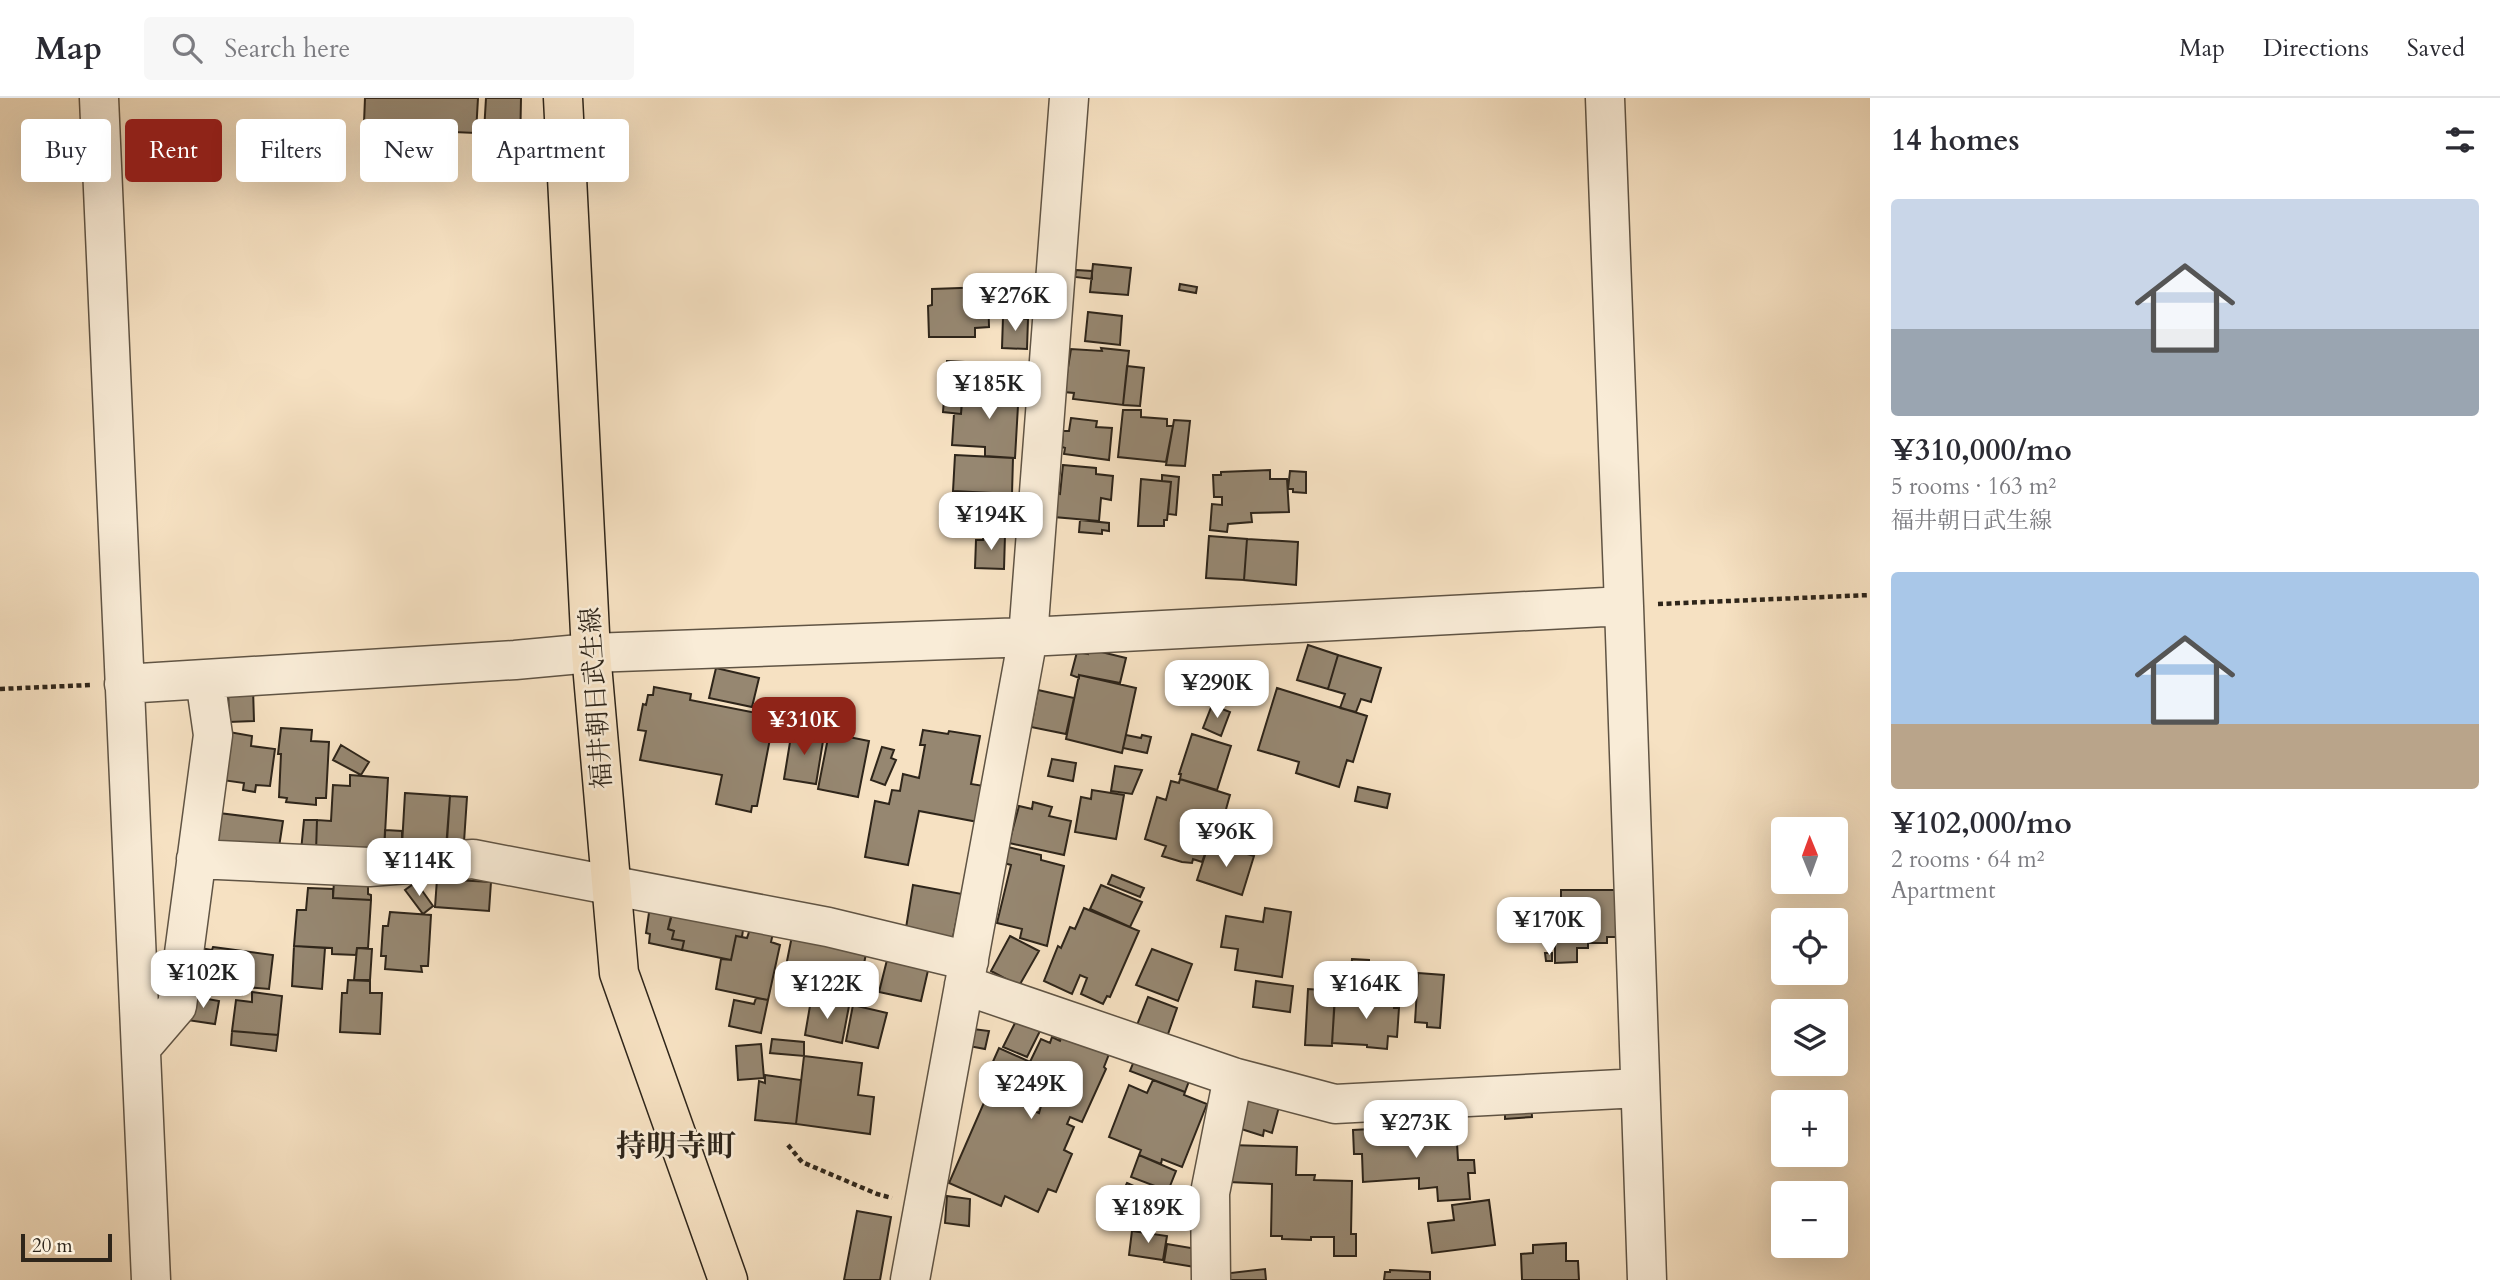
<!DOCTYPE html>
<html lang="en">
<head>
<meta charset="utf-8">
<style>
	:root { --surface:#fff; --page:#f7f7f7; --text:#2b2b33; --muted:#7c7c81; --line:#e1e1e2; --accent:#8f2418 }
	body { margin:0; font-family:Cardo,"Noto Serif JP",serif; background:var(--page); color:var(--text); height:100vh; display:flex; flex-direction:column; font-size:26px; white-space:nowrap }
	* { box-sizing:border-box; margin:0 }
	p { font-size:23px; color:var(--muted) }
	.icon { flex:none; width:38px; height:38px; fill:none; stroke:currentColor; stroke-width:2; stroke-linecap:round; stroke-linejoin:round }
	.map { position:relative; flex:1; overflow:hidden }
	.sheet { display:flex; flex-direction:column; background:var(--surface); width:630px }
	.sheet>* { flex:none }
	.top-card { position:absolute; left:21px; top:21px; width:665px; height:63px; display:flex; gap:14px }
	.needle { width:46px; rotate:359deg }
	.buttons { position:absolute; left:1771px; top:719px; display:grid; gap:14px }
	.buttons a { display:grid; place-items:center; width:77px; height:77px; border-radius:7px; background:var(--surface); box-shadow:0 7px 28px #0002; font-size:35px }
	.scale { position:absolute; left:21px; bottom:18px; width:91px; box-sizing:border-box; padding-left:7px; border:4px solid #2e251a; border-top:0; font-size:19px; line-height:24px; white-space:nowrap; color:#2e251a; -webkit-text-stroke:5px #f9ecd7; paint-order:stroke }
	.price { position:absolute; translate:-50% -60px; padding:0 16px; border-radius:14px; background:#fff; color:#222; font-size:23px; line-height:46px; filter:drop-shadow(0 2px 4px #0008) }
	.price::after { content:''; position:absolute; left:50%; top:42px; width:21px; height:16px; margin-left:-10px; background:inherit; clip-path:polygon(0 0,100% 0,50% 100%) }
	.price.on { background:var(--accent); color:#fff }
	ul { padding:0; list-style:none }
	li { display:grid; align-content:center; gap:14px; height:371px; padding:0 21px }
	li span { display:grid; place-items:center; height:217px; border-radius:7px; color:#555 }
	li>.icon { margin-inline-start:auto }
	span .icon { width:126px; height:126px; fill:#fffc; stroke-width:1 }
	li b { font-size:30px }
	h2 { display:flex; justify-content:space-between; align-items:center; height:84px; padding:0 21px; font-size:30px }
	.tag { padding:0 24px; border-radius:7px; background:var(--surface); box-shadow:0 7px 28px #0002; font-size:24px; line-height:63px }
	.tag.on { background:var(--accent); color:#fff }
	header { display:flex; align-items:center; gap:42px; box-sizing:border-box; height:98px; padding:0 35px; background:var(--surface); border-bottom:2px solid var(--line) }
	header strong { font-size:33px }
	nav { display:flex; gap:38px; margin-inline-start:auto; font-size:24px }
	.search { width:490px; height:63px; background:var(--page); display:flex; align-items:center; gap:18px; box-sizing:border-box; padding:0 24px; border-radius:7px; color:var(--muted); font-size:26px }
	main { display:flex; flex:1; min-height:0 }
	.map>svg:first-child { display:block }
</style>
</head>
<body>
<header>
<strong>Map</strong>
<div class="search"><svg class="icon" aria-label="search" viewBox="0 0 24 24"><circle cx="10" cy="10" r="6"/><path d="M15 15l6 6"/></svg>Search here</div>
<nav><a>Map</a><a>Directions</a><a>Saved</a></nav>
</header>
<main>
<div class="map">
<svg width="1870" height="1182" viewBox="0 0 1870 1182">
	<rect width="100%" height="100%" fill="#f6e1c2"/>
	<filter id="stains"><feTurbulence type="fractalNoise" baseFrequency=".00286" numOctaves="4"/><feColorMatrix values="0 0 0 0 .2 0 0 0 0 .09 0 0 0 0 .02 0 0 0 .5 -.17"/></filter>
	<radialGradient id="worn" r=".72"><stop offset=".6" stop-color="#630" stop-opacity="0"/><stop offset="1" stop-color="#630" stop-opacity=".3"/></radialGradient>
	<path fill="#968771" stroke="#2e251a" stroke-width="2" d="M365 0H478L476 35 382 31V26L364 25Z
		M486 0H521L520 52 483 51Z
		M1093 166 1131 170 1128 197 1090 194Z
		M1076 172 1092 173V181L1075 179Z
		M1180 186 1197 189 1196 195 1179 192Z
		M988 189 989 229 975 230V239H929L928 208 932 207V191Z
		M1088 214 1122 218 1120 247 1085 243Z
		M1003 219 1028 221 1027 251 1002 250Z
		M1101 250 1129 253 1123 307 1073 301 1074 295 1064 294 1071 251 1102 253Z
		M947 263 964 264 961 316 943 314Z
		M1127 268 1144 270 1140 308 1123 307Z
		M991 288 1019 290 1015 360 985 358V349L952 347 954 316H961L963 293 991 294Z
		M1123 312H1141V319L1167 321V328H1173L1166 364 1118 359Z
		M1071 320 1097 323 1096 329 1112 330 1109 362 1064 356 1065 350 1062 349 1063 333H1069Z
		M1174 322 1190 323 1185 368 1166 367Z
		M955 357 1013 360 1012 396 953 393Z
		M1063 367 1096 370V376L1113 378 1111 402 1101 400 1099 423 1054 419 1056 395 1060 396Z
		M1270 372V381H1287L1289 414 1251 415 1252 424 1228 426 1227 434 1210 432 1212 406 1222 407V399H1214L1213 377H1221V374Z
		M1290 373 1306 374V395L1293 394V391H1288Z
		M1162 377 1179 379 1176 417 1168 416 1171 384 1162 383Z
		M1141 381 1171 384 1167 422H1164V428H1138Z
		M1080 422 1109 425V433L1102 432V436L1079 434Z
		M984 435 1005 437 1004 471 975 470 976 442H983Z
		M1209 438 1247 441 1244 482 1206 480Z
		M1247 441 1298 444 1296 487 1244 482Z
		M1308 547 1338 557 1328 591 1297 582Z
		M1089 551 1126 560 1120 585 1079 577V580L1071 577 1077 554 1088 556Z
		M1338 557 1381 570 1371 604 1361 601 1356 614 1340 610 1345 596 1328 591Z
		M716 570 759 580 752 609 709 600Z
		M1079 577 1136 590 1122 655 1066 641Z
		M654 589 691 596 690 602 767 617V619L774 620 757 708H752L751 714 716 706 722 677 640 662 646 633 638 632 643 606 646 607 648 597H653Z
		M228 590H253L254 623 229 624Z
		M1277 590 1367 618 1353 664 1347 662 1339 689 1296 675 1299 664 1258 652Z
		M1038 592 1074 600 1066 636 1031 629Z
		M1212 607 1230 614 1221 638 1203 630Z
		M281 630 312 632 311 643 329 644 326 700H316V707L286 704 287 700 279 699 281 656H278Z
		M792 632 824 637 816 686 784 681Z
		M923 632 948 636 949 633 980 638 971 686 984 688 978 724 919 713 908 767 865 759 875 703 889 706 892 692 900 693 903 676 919 680 925 647H920Z
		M229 634 252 638 251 648 275 651 270 688 256 687 255 694 243 692 244 685 222 682Z
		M829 635 869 643 858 699 818 691Z
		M1192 636 1231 648 1217 692 1180 681 1181 676H1179Z
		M1126 637 1141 640 1142 637 1151 639 1147 655 1123 650Z
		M341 647 369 664 361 677 333 662Z
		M882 649 894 652 891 660 896 662 885 687 871 682Z
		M1052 661 1076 665 1073 683 1048 678Z
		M1115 668 1142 672 1132 696 1111 693Z
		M350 677 388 680 384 755 316 754 317 722 331 723 333 687 350 688Z
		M1180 681 1230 697 1223 722 1225 724 1218 746 1209 745 1202 764 1193 761 1192 765 1182 764 1162 758 1166 748 1145 741 1157 699 1166 702 1171 683 1179 685Z
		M1358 689 1390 696 1387 710 1355 703Z
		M1092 692 1124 697 1116 741 1075 734 1081 699 1091 701Z
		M405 695 450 698 446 750 402 747Z
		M450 698 467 699 464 744 447 743Z
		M1033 704 1052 709 1049 718 1071 723 1064 757 1009 745 1019 708 1032 711Z
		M219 715 283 723 277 762 215 749Z
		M304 722H317L316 754 301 753Z
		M385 732 402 733V747L411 748 384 755Z
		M1209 745 1254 758 1242 797 1197 782Z
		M1008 749 1041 757V762L1064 768 1047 848 1020 840 1022 831 997 825 1011 767 1004 765Z
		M1112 777 1144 790 1140 799 1108 786Z
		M437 781 491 784 489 813 435 809Z
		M334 783 368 785V796L371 797V802L333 800Z
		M416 784 433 808 423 816 405 792Z
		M913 787 962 796 952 844 905 836Z
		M1101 787 1142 804 1130 829 1090 811Z
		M308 790 333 791V800L371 802 368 850H357L356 857 332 856V850L294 848 297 812H306Z
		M1561 792H1620V839H1607V845H1588V850H1577V864L1555 865V842H1540V839H1537V801H1561Z
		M650 808 673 813 668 831 674 833 672 841 684 843 682 852 649 845 650 836 646 835Z
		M673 810 744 825 742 839 736 838 731 862 682 852 684 843 672 841 674 833 668 831Z
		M1084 810 1139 833 1110 899 1107 898 1103 906 1081 896 1087 880 1080 877 1072 896 1044 883 1058 848 1061 850 1070 829 1075 831Z
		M1265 810 1291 814 1282 879 1235 872 1238 851 1221 849 1226 818 1263 824Z
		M390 814 431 817 428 868H421L422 874 385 871 386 858H381L383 828H388Z
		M750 831 773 835 771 844 780 847 768 902 716 891 721 861 731 862 736 838 747 840Z
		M792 838 867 851 860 885 853 884 849 908 784 896 788 874 785 873Z
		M1010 838 1039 853 1019 888 991 873Z
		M294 848 325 850 322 891 292 888Z
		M213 849 273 857 269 891 243 889 242 897 222 895 223 887 195 884 199 850 212 852Z
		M357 850 372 851 370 882H354Z
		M1152 851 1192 866 1178 903 1136 887Z
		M1545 855H1552V863H1546Z
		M888 858 929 868 921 903 879 894Z
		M1352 861 1369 862V867L1395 868 1393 896 1350 893Z
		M1418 875 1444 877 1440 930 1427 929V925L1415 924Z
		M348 882 370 883V895H382L380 936 340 934 342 895H347Z
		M1256 883 1293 888 1290 914 1253 909Z
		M1308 891 1335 893 1332 948 1305 947Z
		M252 894 282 898 278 937 232 933 236 902 252 904Z
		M1369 895 1395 897 1394 910H1399L1397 939 1388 938 1387 951 1367 949V947L1332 945 1335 900 1368 902Z
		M191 898 219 903 215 926 187 922Z
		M1148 899 1177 910 1167 939 1137 927Z
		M756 900 768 902 761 935 729 928 734 902 754 906Z
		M811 902 849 908 842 945 805 937Z
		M853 907 887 915 878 950 846 943Z
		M1019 917 1043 927 1027 959 1003 949Z
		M973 931 989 933 985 951 969 948Z
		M1065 931 1111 951 1104 969 1106 971 1082 1024 1070 1019 1067 1026 1074 1029 1064 1052 1072 1056 1056 1094 1048 1091 1038 1114 1005 1098 1001 1108 949 1085 989 993 1039 1015 1041 1008 987 984 990 979 987 977 999 950 1030 964 1041 941 1050 945 1052 939 1060 943Z
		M232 933 278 937 276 953 231 947Z
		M772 941 804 944V958L770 955Z
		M761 946 764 980 738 982 736 948Z
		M1138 953 1192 975 1185 994 1130 973Z
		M804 958 862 965 858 997 874 999 870 1036 796 1026Z
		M765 977 801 982 796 1026 755 1022 759 983 765 985Z
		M1153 982 1185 994 1184 997 1207 1006 1182 1069 1162 1061 1161 1066 1139 1057 1141 1052 1109 1039 1129 987 1147 995Z
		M1243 994 1280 1005 1272 1035 1264 1032 1263 1038 1235 1029Z
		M1531 1002 1532 1019 1505 1021V1003Z
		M1390 1030 1391 1044 1414 1042V1034L1460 1030 1461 1044 1457 1045 1458 1062H1474L1475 1075H1468L1470 1101 1438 1103 1437 1089 1419 1091V1080L1363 1084 1362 1056H1354L1353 1032Z
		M1230 1047 1297 1049 1296 1077H1315L1314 1082 1352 1083 1351 1136H1356V1158H1334V1139H1311V1142L1282 1141V1138H1271L1272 1086 1229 1084Z
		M1139 1057 1176 1073 1168 1093 1131 1079Z
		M1127 1085 1154 1097 1142 1124 1114 1111Z
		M947 1098 970 1101 969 1128 945 1125Z
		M1489 1102 1495 1147 1432 1155 1428 1125 1454 1122 1452 1107Z
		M857 1113 891 1119 880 1182H844Z
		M1132 1133 1167 1138 1163 1162 1129 1157Z
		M1566 1145V1163H1578L1579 1182H1522L1521 1156 1533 1155V1147Z
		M1167 1146 1197 1151 1195 1169 1164 1164Z
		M1265 1171 1266 1182H1223L1222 1176Z
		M1390 1172 1430 1174V1182H1384L1385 1174H1390Z"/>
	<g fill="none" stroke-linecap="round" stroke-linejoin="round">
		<defs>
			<path id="minor" d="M99 0 151 1182
				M1605 0 1624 508 1647 1182
				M124 586 515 562 591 555 1028 539 1624 508
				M196 761 369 769 473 761 828 829 969 863
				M964 887 1233 979 1335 1006 1640 990
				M141 950 177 908 213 637 205 581
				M910 1182 1028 539 1069 0
				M1211 1182 1210 1095 1233 979"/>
			<path id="major" d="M563 0 591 555 619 875 728 1182"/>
		</defs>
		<use href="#minor" stroke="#605444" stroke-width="41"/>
		<use href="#major" stroke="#2e251a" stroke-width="41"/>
		<path stroke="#2e251a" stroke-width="4.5" stroke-dasharray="5 3.5" stroke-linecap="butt" d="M1658 506 1870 497
			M0 591 90 587
			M788 1047 802 1064 877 1096 892 1100"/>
		<use href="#minor" stroke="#f9ecd7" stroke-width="38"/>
		<use href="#major" stroke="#f6e1c2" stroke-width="38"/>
	</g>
	<g text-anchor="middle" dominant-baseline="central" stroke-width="5" stroke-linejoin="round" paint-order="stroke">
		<g font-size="26" fill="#2e251a" stroke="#f9ecd7">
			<text transform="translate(596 600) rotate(-94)">福井朝日武生線</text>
		</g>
		<g font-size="30" font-weight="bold" fill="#2e251a" stroke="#f9ecd7">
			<text x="676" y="1048">持明寺町</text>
		</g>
	</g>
	<rect width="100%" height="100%" filter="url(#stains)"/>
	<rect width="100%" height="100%" fill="url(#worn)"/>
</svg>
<div class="buttons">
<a><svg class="needle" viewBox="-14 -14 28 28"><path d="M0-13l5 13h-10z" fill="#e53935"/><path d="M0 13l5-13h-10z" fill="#7c7c81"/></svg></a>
<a><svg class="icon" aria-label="locate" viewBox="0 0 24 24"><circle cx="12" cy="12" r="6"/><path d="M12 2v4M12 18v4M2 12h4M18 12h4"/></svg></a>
<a><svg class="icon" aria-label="layers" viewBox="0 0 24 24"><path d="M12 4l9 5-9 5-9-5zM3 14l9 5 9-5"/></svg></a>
<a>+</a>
<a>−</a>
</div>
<div class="scale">20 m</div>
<b class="price" style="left:1015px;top:235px">¥276K</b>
<b class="price" style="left:989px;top:323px">¥185K</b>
<b class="price" style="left:991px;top:454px">¥194K</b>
<b class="price" style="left:1217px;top:622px">¥290K</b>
<b class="price on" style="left:804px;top:659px">¥310K</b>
<b class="price" style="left:1226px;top:771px">¥96K</b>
<b class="price" style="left:419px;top:800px">¥114K</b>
<b class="price" style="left:1549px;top:859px">¥170K</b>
<b class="price" style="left:203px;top:912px">¥102K</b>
<b class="price" style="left:827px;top:923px">¥122K</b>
<b class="price" style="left:1366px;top:923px">¥164K</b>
<b class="price" style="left:1031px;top:1023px">¥249K</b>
<b class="price" style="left:1416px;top:1062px">¥273K</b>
<b class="price" style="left:1148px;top:1147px">¥189K</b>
<div class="top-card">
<a class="tag">Buy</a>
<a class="tag on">Rent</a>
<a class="tag">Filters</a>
<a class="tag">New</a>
<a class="tag">Apartment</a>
</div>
</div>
<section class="sheet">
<h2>14 homes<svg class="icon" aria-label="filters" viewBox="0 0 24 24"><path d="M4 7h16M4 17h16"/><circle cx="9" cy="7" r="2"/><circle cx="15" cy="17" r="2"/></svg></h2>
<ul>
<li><span style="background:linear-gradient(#c9d6e8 60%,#9aa5b1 0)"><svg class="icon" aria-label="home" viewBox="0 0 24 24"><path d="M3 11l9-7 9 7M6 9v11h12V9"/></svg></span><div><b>¥310,000/mo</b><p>5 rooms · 163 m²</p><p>福井朝日武生線</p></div></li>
<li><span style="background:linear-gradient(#a9c7e8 70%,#b9a48a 0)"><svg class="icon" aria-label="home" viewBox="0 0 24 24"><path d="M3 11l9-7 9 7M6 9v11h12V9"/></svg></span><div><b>¥102,000/mo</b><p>2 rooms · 64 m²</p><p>Apartment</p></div></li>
</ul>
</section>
</main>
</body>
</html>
